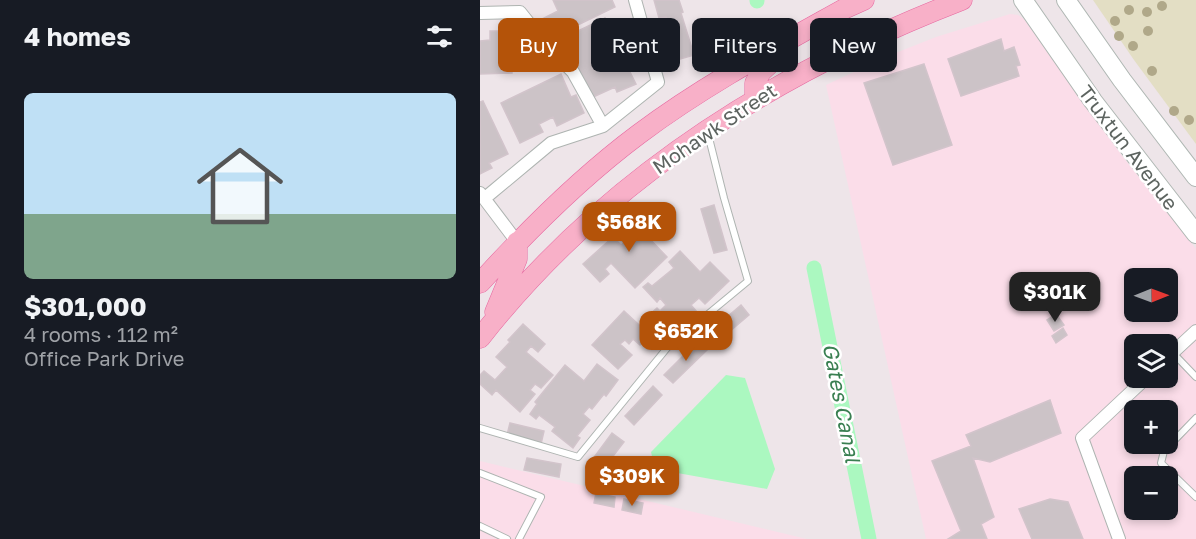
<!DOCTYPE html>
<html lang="en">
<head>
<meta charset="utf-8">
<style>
	:root { --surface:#171b24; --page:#20242c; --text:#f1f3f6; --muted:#9ea1a6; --line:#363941; --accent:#b45309 }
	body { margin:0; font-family:"Golos Text",sans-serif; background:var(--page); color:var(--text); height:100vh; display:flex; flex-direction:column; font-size:22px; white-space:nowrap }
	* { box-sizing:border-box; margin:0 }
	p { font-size:20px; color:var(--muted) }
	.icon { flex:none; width:33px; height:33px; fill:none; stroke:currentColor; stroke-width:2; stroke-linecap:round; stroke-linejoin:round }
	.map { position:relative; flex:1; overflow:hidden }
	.details { display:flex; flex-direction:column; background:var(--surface); width:480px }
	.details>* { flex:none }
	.top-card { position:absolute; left:18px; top:18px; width:570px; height:54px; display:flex; gap:12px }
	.needle { width:39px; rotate:89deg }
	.buttons { position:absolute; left:644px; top:268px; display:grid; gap:12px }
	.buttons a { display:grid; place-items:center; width:54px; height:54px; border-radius:9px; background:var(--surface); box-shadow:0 3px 9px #0003; font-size:30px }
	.price { position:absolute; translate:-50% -51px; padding:0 14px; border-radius:12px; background:var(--accent); color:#fff; font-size:20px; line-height:39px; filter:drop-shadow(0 2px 3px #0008) }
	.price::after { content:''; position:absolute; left:50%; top:36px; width:18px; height:14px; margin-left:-9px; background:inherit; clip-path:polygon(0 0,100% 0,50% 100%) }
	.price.on { background:#222; color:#fff }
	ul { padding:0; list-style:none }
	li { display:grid; align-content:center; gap:12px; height:318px; padding:0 24px }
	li+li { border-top:2px solid var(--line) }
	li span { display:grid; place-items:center; height:186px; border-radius:9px; color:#555 }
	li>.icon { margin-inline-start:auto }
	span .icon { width:108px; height:108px; fill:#fffc; stroke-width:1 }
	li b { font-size:26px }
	h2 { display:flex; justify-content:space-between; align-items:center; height:72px; padding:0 24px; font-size:26px }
	.pill { padding:0 21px; border-radius:9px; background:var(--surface); box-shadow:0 3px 9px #0003; font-size:21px; line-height:54px }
	.pill.on { background:var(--accent); color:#fff }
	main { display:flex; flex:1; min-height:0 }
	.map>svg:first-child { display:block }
</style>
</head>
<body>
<main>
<section class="details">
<h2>4 homes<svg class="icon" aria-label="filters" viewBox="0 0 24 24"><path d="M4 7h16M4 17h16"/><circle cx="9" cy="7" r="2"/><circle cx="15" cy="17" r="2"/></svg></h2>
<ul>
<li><span style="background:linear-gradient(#bfe0f5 65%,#7fa58c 0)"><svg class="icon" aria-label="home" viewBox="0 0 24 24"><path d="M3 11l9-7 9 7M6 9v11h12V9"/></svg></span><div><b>$301,000</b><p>4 rooms · 112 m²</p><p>Office Park Drive</p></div></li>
</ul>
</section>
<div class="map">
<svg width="716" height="539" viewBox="0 0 716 539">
	<rect width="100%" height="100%" fill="#eee5e9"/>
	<path fill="#fbdde9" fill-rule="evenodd" d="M530 14 538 15 544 19 643 157 716 249V539H446L346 85 408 56 456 37ZM654 279H687V312H654ZM654 345H687V378H654ZM654 411H687V444H654ZM654 477H687V510H654Z
		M0 461 327 539H0Z"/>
	<path fill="#e3dec4" d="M613 0H716V144L654 60Z"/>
	<path fill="#abf8c0" d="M246 375 265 378 295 469 287 489 175 469 171 452Z"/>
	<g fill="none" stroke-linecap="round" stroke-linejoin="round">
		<path stroke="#abf8c0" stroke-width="15" d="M277 0V1
			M334 268 389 539"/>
	</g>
	<path fill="#ccc3c7" stroke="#d2c4cb" stroke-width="1.5" d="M73 0H132L135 7 65 41 56 22 78 11Z
		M174 0H199L203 12 201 13 214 55 179 65 176 52 188 49 182 29 189 27 186 17 179 18Z
		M125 18 138 46 125 51 131 64 143 58 156 84 137 92 135 87 111 98 83 38Z
		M10 31H39L40 51H32V73L0 74V41L10 40Z
		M521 39 524 51 534 47 540 65 536 66 539 76 481 96 468 59Z
		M444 64 472 145 413 165 384 83Z
		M81 74 91 97 96 95 104 113 77 126 73 117 59 124 63 132 40 143 21 103Z
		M3 101 28 154 9 163 12 168 0 174V102Z
		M234 205 247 250 234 253 221 209Z
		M161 210 174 225 165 234 187 257 155 288 131 263 125 269 129 274 120 282 103 264 133 237 141 245 147 240 139 231Z
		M200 251 220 272 230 262 249 281 225 304 219 298 211 305 217 312 191 337 169 315 177 308 180 311 186 305 180 298 177 302 163 287 168 283 172 286 194 268 189 262Z
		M261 305 269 315 235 344 227 334Z
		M144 311 170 335 160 345 153 339 149 344 145 340 140 344 152 355 138 369 112 345Z
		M576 314 584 325 574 331 567 320Z
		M43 324 65 344 58 352 51 346 46 352 73 375 61 388 55 384 50 390 55 394 40 412 16 390 12 395 0 384V375L4 371 15 380 27 367 16 357 30 342 28 340Z
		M583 328 587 335 576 343 572 336Z
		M219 340 228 349 193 383 184 375Z
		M117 364 138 380 126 396 124 394 112 409 109 407 103 414 110 420 97 436 100 438 93 448 72 431 75 427 59 415 56 419 50 414 57 404 55 402 85 365 104 381Z
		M173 386 182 395 154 425 145 416Z
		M570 400 581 433 510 462 493 458 514 517 501 524 507 539H468L481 531 452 461 491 446 486 435Z
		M30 423 64 431 61 444 27 435Z
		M132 433 144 442 117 477 106 468Z
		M47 458 81 464 79 477 44 470Z
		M116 493 135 497 134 507 114 503Z
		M144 499 163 503 161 514 142 510Z
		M570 499 588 502 603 539H552L539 509Z"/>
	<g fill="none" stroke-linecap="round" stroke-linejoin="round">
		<defs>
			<path id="lane" d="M693 353 716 377
				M716 418 684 451 681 463 716 497
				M0 428 98 457 187 348 268 281 244 198 228 134
				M0 473 61 497 39 539
				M0 526 27 539"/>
			<path id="street" d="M0 13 40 12 68 47 93 72 123 126
				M0 193 37 242
				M5 198 71 143 123 126 178 82 155 0
				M687 358 716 331
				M639 539 602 438 666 378"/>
			<path id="secondary" d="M543 0 613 101 716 234
				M586 0 642 80 716 177"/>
			<path id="primary" d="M275 99V83L281 72 301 53
				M0 283C49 229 100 178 159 134 223 86 294 48 364 9L384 0
				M15 312 37 259V242
				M0 338C124 180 296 72 482 0"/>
		</defs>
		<use href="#lane" stroke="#aeb4b1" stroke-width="8"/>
		<use href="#street" stroke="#aeb4b1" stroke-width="14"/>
		<use href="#secondary" stroke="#afb7b3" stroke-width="20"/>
		<use href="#primary" stroke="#e6669f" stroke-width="21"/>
		<use href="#lane" stroke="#fff" stroke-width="6"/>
		<use href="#street" stroke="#fff" stroke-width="12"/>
		<use href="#secondary" stroke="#fff" stroke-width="18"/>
		<use href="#primary" stroke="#f8b0c8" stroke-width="20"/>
	</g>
	<g fill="#b0a889">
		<circle cx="682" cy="6" r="5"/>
		<circle cx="649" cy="10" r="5"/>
		<circle cx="667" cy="12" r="5"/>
		<circle cx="635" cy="21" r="5"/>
		<circle cx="668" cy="31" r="5"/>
		<circle cx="639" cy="36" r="5"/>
		<circle cx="653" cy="46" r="5"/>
		<circle cx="672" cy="71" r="5"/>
		<circle cx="694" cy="111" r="5"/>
		<circle cx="709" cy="120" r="5"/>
	</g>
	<g text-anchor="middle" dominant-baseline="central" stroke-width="5" stroke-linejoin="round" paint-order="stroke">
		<g font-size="20" fill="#5d6460" stroke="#fff">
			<text transform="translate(234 128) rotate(-34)">Mohawk Street</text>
			<text transform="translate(649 147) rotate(53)">Truxtun Avenue</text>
		</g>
		<g font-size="21" font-style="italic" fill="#397f51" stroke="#fff">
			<text transform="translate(362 403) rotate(79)">Gates Canal</text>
		</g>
	</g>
</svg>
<div class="buttons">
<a><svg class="needle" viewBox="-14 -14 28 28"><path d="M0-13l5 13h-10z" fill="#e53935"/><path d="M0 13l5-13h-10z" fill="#9ea1a6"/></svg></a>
<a><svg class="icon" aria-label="layers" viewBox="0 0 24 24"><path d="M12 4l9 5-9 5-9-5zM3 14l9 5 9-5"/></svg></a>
<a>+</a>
<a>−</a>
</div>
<b class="price" style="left:149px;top:253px">$568K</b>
<b class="price on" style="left:575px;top:323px">$301K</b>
<b class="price" style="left:206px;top:362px">$652K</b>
<b class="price" style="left:152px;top:507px">$309K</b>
<div class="top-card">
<a class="pill on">Buy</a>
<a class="pill">Rent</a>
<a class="pill">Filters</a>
<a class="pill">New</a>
</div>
</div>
</main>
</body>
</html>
